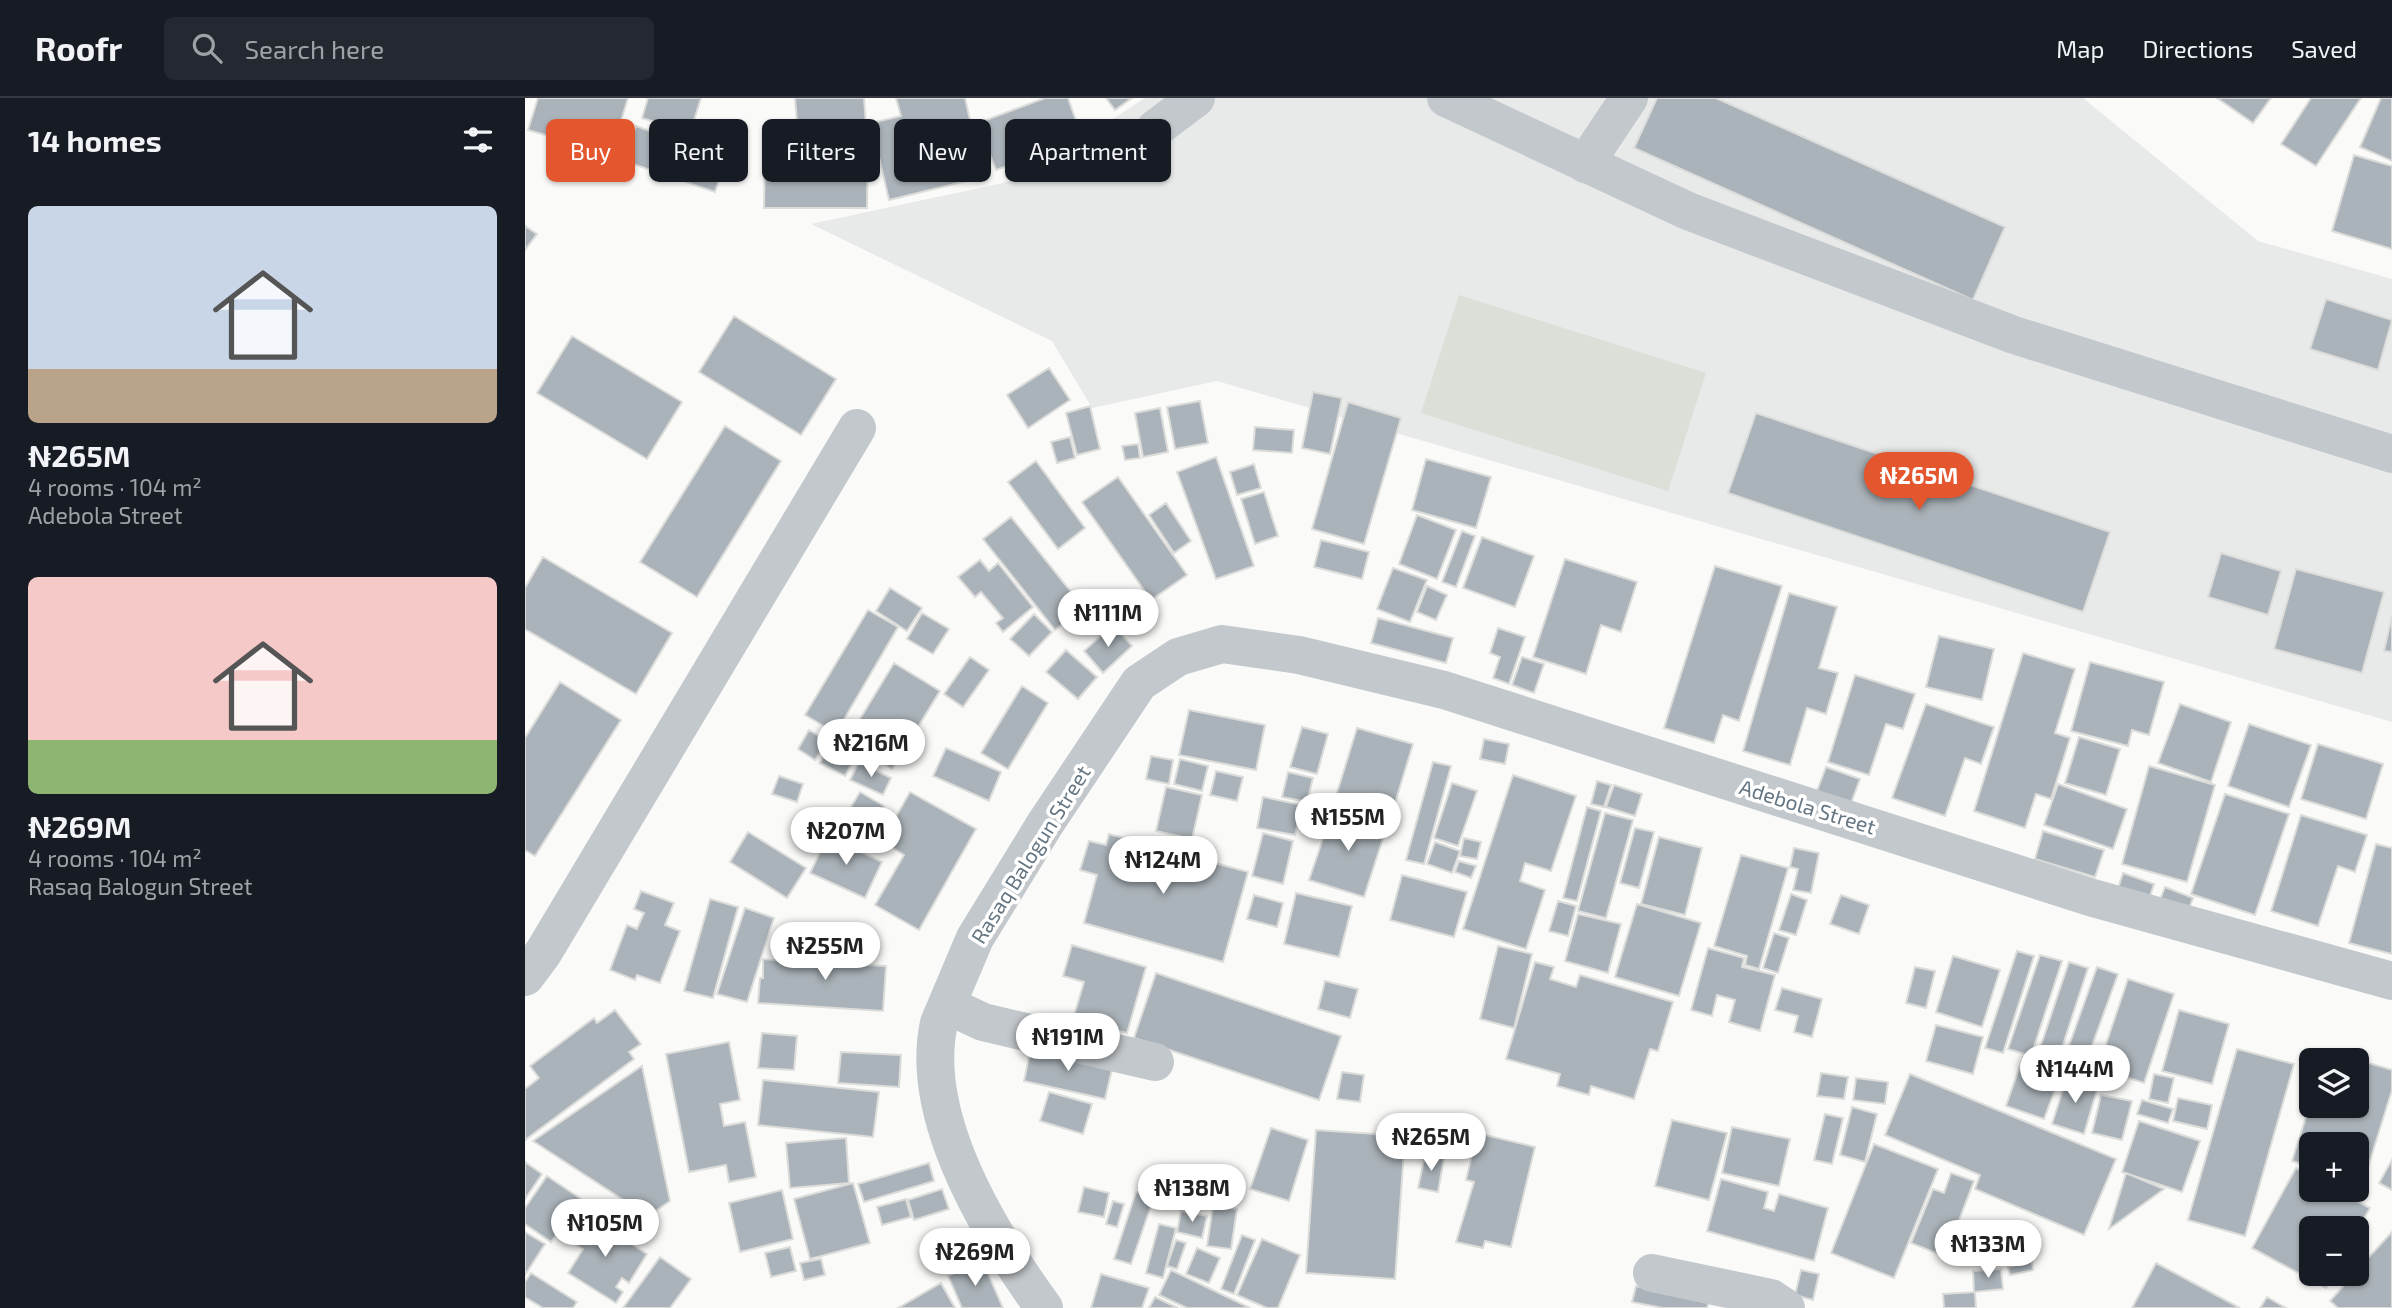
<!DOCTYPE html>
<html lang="en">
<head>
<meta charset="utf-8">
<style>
	:root { --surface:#171b24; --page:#242831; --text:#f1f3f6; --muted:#9ea1a6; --line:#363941; --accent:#e4572e }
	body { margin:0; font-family:"Exo 2",sans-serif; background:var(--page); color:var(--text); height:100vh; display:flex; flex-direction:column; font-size:26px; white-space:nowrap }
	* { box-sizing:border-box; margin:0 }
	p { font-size:23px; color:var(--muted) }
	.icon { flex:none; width:38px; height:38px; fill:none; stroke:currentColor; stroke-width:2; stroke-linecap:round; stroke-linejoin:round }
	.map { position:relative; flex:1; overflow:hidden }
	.panel { display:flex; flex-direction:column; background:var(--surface); width:525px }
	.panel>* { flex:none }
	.banner { position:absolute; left:21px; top:21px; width:665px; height:63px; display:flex; gap:14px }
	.tools { position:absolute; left:1774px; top:950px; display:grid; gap:14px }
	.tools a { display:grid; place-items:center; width:70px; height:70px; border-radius:10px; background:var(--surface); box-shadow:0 2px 5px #0004; font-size:35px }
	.price { position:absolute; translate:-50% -60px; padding:0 16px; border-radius:24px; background:#fff; color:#222; font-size:23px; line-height:46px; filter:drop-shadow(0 2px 4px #0008) }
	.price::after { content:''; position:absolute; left:50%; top:42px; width:21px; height:16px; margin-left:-10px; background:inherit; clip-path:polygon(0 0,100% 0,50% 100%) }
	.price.active { background:var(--accent); color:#fff }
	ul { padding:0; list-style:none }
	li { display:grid; align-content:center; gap:14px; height:371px; padding:0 28px }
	li span { display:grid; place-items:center; height:217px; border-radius:10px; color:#555 }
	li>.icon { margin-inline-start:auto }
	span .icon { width:126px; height:126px; fill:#fffc; stroke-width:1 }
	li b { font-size:30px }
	h2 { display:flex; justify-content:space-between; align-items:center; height:84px; padding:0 28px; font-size:30px }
	.pill { padding:0 24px; border-radius:10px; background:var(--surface); box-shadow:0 2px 5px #0004; font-size:24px; line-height:63px }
	.pill.active { background:var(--accent); color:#fff }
	header { display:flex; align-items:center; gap:42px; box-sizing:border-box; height:98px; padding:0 35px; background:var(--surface); border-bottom:2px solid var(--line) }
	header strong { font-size:33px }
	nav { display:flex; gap:38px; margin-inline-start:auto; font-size:24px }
	.search { width:490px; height:63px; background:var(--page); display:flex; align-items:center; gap:18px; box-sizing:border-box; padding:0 24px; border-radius:10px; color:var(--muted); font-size:26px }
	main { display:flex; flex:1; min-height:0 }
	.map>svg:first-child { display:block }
</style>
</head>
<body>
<header>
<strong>Roofr</strong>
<div class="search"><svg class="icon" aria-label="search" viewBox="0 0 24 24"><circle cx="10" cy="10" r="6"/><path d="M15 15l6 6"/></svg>Search here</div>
<nav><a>Map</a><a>Directions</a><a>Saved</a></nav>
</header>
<main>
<section class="panel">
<h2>14 homes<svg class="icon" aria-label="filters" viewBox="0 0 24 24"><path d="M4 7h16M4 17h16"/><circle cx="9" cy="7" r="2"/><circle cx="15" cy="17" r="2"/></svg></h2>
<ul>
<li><span style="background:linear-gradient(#c9d6e8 75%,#b9a48a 0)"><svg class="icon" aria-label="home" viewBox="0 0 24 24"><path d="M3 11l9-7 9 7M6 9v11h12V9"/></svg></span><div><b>₦265M</b><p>4 rooms · 104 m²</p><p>Adebola Street</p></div></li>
<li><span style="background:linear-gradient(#f6c9c9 75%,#8fb573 0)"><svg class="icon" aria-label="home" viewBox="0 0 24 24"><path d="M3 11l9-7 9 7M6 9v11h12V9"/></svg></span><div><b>₦269M</b><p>4 rooms · 104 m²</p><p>Rasaq Balogun Street</p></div></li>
</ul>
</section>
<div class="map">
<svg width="1867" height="1210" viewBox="0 0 1867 1210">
	<rect width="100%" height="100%" fill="#fafaf8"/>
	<path fill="#e8e9e9" d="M620 0H1558L1733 143 1867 181V624L692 283 567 310 527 243 286 126 497 81Z"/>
	<path fill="#dadfd7" d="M934 197 1181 275 1143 393 896 315Z"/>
	<path fill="#aab3b9" stroke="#dcdcda" stroke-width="2" d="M13 0H103L86 56 3 32Z
		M123 0H176L165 35 117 20Z
		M270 0H339L342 42 274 49Z
		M371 0H440L458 79 364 102 346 25 376 18Z
		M520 0H543L557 40 471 72 453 25Z
		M581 0H607L590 12Z
		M1132 0H1191L1480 129 1448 202 1109 50Z
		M1692 0H1746L1728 25Z
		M1786 0H1836L1791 68 1756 46Z
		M1856 0H1867V63L1835 49Z
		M111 28 201 60 190 94 99 63Z
		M240 55H343L342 110H239Z
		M1829 57 1867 68V151L1807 133Z
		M0 128 12 136 0 152Z
		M1801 201 1867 222 1853 272 1785 251Z
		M209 218 311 281 276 337 174 274Z
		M47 238 157 304 122 361 12 295Z
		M524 270 545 302 503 330 482 297Z
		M788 294 817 300 805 356 777 350Z
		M675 303 683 345 650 351 642 309Z
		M823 304 876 320 839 446 787 431Z
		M565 308 575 351 552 357 541 315Z
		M635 310 643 354 618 359 610 315Z
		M1231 315 1585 434 1558 514 1203 395Z
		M200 328 256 363 172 499 115 464Z
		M730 329 769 332 767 355 728 352Z
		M545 339 550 360 532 365 526 344Z
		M613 346 615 360 600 362 597 348Z
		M691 359 729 468 691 481 652 374Z
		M901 361 966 379 951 430 887 412Z
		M511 363 560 430 533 451 483 384Z
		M729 366 736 390 712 397 705 374Z
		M593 379 662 477 626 502 557 404Z
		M739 394 753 438 730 446 716 401Z
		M641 405 666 443 649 455 624 417Z
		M892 417 931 432 912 481 874 466Z
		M486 419 559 510 530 532 458 441Z
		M937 433 950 438 931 489 917 484Z
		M957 439 1009 458 990 509 938 490Z
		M796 442 844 454 837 481 789 469Z
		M1696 455 1756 473 1743 517 1683 499Z
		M18 459 147 535 111 596 0 531V490Z
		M1040 461 1112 484 1096 534 1076 527 1061 576 1008 559Z
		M455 462 464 473 473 465 508 509 478 534 471 525 478 520 456 494 450 499 433 479Z
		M1190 468 1257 488 1214 623 1198 617 1189 645 1139 630Z
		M868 470 902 482 885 524 852 511Z
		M1771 471 1859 494 1837 575 1749 551Z
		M902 488 922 497 911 522 892 514Z
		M365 490 397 510 382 533 351 513Z
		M1264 495 1312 509 1294 570 1313 575 1301 616 1282 610 1265 667 1218 653Z
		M343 512 373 529 311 635 280 617Z
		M397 515 424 531 408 556 382 541Z
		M509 516 527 534 504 558 485 541Z
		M1867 518V554L1859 553Z
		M853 520 928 540 921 565 846 545Z
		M588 527 607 548 578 575 559 553Z
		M973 530 1000 539 984 586 968 580 975 559 965 555Z
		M1414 538 1469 551 1457 602 1401 589Z
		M541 552 572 579 553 601 521 574Z
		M1498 555 1550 571 1530 635 1545 640 1526 701 1511 696 1500 730 1449 713Z
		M445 559 464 572 438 609 419 596Z
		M997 559 1019 566 1009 595 987 587Z
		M1565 564 1639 584 1624 637 1607 632 1603 648 1546 633Z
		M369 565 415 593 367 671 321 644Z
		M1330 577 1390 596 1378 631 1361 626 1344 677 1303 664Z
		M35 584 96 622 10 758 0 752V640Z
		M497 588 523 605 483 671 456 655Z
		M1401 606 1469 629 1456 666 1440 660 1420 718 1367 700Z
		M1655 606 1706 624 1686 684 1633 665Z
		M664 612 740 627 731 672 654 657Z
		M1724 626 1786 647 1764 709 1703 688Z
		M777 629 803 636 792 676 765 669Z
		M832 630 888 646 867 715 811 698Z
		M284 632 302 643 290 662 273 651Z
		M1554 639 1595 651 1581 697 1540 685Z
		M959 641 984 646 980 666 955 661Z
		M305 646 330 659 320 678 295 665Z
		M1793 646 1858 666 1841 721 1776 701Z
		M421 650 476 674 464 703 408 678Z
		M626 658 648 662 644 686 621 681Z
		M655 661 683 668 677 693 649 686Z
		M334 664 366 680 358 697 325 682Z
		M908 664 926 668 899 766 881 762Z
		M1624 668 1690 687 1662 784 1597 766Z
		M1301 669 1335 681 1323 713 1289 701Z
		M691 673 718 679 712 703 685 697Z
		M763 674 788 680 782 704 757 699Z
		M988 677 1051 698 1026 773 1000 765 995 783 1020 792 1001 851 938 831Z
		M254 678 278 686 272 704 247 696Z
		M1072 683 1086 687 1079 709 1066 706Z
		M927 685 952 693 933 748 909 740Z
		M1533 686 1602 711 1588 751 1519 727Z
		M1089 687 1117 696 1110 718 1081 709Z
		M641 689 677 697 667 741 631 733Z
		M335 694 359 708 336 748 311 734Z
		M385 694 451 731 394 832 350 807 379 757 357 743Z
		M1700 696 1764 716 1730 817 1666 796Z
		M738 699 777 707 770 737 732 730Z
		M1062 709 1076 713 1052 803 1038 800Z
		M808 711 862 728 839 799 784 782Z
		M1080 715 1108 722 1081 820 1053 813Z
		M1776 717 1842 737 1830 774 1813 768 1793 828 1746 813Z
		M1110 730 1129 734 1114 790 1095 785Z
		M1518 733 1579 752 1570 779 1510 761Z
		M223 734 281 770 262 800 205 764Z
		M738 735 768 743 758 786 727 778Z
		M584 736 723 774 698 864 559 825 572 777 555 772 564 743 581 747Z
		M303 738 357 764 340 800 285 775Z
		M1134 739 1177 750 1160 817 1116 806Z
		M939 740 956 744 952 761 935 758Z
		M910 744 935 753 927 775 902 766Z
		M1851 746 1867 750V856L1824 845Z
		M1269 750 1294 755 1286 795 1268 792 1273 771 1265 769Z
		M1216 757 1263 770 1234 871 1220 867 1222 858 1189 848Z
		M934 763 951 768 946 780 930 774Z
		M1598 775 1629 786 1620 813 1589 803Z
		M877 777 942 794 929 839 865 822Z
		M1640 789 1668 800 1659 823 1631 812Z
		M116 793 149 805 140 827 155 833 135 885 112 877 110 882 85 872 102 827 112 831 119 815 109 811Z
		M771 795 827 808 814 859 759 846Z
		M1266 796 1282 802 1271 837 1254 832Z
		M729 797 758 805 752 829 722 821Z
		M1316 797 1344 807 1334 836 1305 826Z
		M185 801 213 809 188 900 159 893Z
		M1033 803 1051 808 1043 838 1024 833Z
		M1112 806 1176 825 1154 898 1090 879Z
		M220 810 249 820 222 904 192 896Z
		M1053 816 1096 826 1083 875 1040 863Z
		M1249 835 1264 840 1253 875 1238 870Z
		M547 847 621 869 602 935 548 921 559 884 538 878Z
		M973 848 1007 856 989 930 955 921Z
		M294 849 341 852 339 867 361 868 358 913 233 905 235 880H238V861L293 865Z
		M1183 850 1219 860 1217 869 1250 877 1235 933 1204 924 1210 902 1192 897 1187 918 1166 912Z
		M1492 853 1509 858 1478 955 1460 950Z
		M1515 857 1537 863 1506 958 1483 951Z
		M1428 858 1475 872 1457 929 1411 914Z
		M1010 864 1029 869 1025 881 1051 889 1055 877 1148 904 1133 953 1125 951 1109 1001 1066 988 1064 997 1032 988 1035 976 981 961Z
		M1544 864 1563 870 1532 965 1512 959Z
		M1390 869 1410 873 1401 910 1381 905Z
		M1572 869 1593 876 1560 967 1540 959Z
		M631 875 816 938 794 1002 609 940Z
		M1603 881 1649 896 1619 985 1573 970Z
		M800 883 833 891 825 920 793 911Z
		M1257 890 1297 901 1287 939 1269 934 1273 918 1250 912Z
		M90 912 116 946 104 954 109 961 0 1042V991L14 980 5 968 69 920 72 925Z
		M1654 912 1704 926 1687 986 1637 973Z
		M1411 927 1458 939 1448 976 1401 963Z
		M237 935 272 938 269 972 233 970Z
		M204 944 215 1002 195 1006 199 1028 220 1024 231 1079 204 1084 201 1067 164 1074 141 956Z
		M506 949 588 967 580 1001 499 983Z
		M1712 951 1769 966 1720 1138 1663 1122Z
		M1802 952 1867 972V992L1838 1085 1832 1083V1046H1787V1069L1767 1063 1787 1000V1008H1832V962H1798Z
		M316 954 376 957 374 989 313 985Z
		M1498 959 1537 973 1519 1021 1481 1008Z
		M117 968 145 1103 123 1118 8 1043Z
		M817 974 839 977 835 1004 812 1001Z
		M1296 975 1323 979 1319 1001 1292 998Z
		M1385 976 1591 1061 1559 1137 1450 1091 1455 1077 1360 1037Z
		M1629 976 1649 980 1643 1005 1624 1001Z
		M1542 979 1573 988 1559 1036 1527 1026Z
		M1331 980 1363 984 1360 1006 1328 1002Z
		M238 982 354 994 348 1039 233 1027Z
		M524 994 567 1006 558 1036 515 1023Z
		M1576 997 1607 1003 1597 1042 1567 1035Z
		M1653 1000 1687 1007 1682 1031 1648 1023Z
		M1617 1002 1648 1011 1643 1025 1612 1016Z
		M1327 1009 1352 1016 1340 1064 1315 1057Z
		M1300 1016 1318 1020 1307 1066 1289 1062Z
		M1147 1022 1202 1035 1184 1102 1130 1088Z
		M1614 1023 1675 1043 1657 1094 1597 1074Z
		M901 1025 930 1030 925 1057 897 1053Z
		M1207 1029 1265 1041 1254 1088 1197 1075Z
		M746 1030 783 1042 764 1103 725 1091Z
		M791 1032 880 1038 870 1181 781 1175Z
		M952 1035 1010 1049 986 1149 960 1143 958 1150 931 1144 949 1084 941 1082Z
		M321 1040 324 1085 265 1090 261 1045Z
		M1349 1046 1413 1071 1369 1180 1306 1155Z
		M900 1057 919 1060 913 1094 893 1090Z
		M1867 1062V1092L1854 1085Z
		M0 1064 17 1076 0 1101Z
		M404 1065 409 1083 339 1104 333 1086Z
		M1771 1070 1787 1079V1092H1811L1845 1110 1832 1133V1130H1787V1176H1809L1801 1190 1727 1150Z
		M1426 1075 1449 1083 1426 1143 1418 1139 1411 1155 1386 1145 1408 1091 1419 1095Z
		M1601 1075 1639 1091 1584 1131Z
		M22 1078 56 1101 26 1144 0 1126V1110Z
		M1196 1081 1243 1094 1239 1110 1249 1113 1254 1096 1303 1110 1289 1163 1182 1133Z
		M328 1085 345 1145 285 1161 269 1101Z
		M559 1089 584 1095 579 1119 553 1114Z
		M417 1091 424 1111 389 1122 383 1102Z
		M257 1092 268 1141 215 1154 204 1105Z
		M611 1094 629 1099 606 1166 589 1161Z
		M381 1101 386 1119 357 1127 352 1109Z
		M588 1103 599 1106 592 1129 581 1126Z
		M688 1108 712 1111 706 1151 682 1148Z
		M656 1113 682 1118 677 1140 652 1134Z
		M62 1118 122 1156 104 1185 97 1180 91 1189 98 1194 91 1205 43 1175 58 1151 46 1144Z
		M634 1126 651 1130 638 1180 621 1175Z
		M0 1134 20 1146 0 1177Z
		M1867 1134V1210H1813L1805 1203 1829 1176H1832V1172Z
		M717 1137 730 1142 709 1196 696 1191Z
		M737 1141 775 1157 753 1210H742L712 1197Z
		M651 1142 661 1145 652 1171 642 1168Z
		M265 1149 271 1173 246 1179 240 1155Z
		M672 1150 695 1160 684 1185 661 1176Z
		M135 1159 166 1181 145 1210H98Z
		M296 1161 300 1177 279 1182 275 1165Z
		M457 1162 478 1210H437L423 1178Z
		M1507 1163 1508 1172 1485 1177 1483 1169Z
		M1631 1165 1715 1210H1607Z
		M1476 1171 1478 1191 1449 1194 1448 1173Z
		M646 1172 725 1210H662L634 1197Z
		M1276 1172 1294 1176 1288 1202 1270 1197Z
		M6 1175 52 1204 48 1210H18L0 1199V1184Z
		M576 1176 624 1190 617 1210H566Z
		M416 1185 430 1210H373Z
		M1111 1188 1184 1203 1182 1210H1138L1107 1204Z
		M1450 1194 1451 1210H1419L1418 1196Z
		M630 1199 653 1210H624Z
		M1742 1199 1761 1210H1735Z"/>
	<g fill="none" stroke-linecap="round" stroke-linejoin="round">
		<path stroke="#c3c8cc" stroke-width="38" d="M921 0 1163 113 1489 237 1867 356
			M630 31 671 0
			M1060 66 1104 0
			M0 879 18 855 332 330
			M422 907 458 924 630 964
			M1127 1175 1246 1200 1261 1210
			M519 1210C466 1137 393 1020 414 925L450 840 520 726 614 585 653 559 697 546 774 557 919 592 1568 800 1867 883"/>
	</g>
	<g text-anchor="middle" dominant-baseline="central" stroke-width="7" stroke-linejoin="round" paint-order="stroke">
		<g font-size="21" fill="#657683" stroke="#fff">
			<text transform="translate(1283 708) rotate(17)">Adebola Street</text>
			<text transform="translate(505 756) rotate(-58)">Rasaq Balogun Street</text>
		</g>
	</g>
</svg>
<div class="tools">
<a><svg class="icon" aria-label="layers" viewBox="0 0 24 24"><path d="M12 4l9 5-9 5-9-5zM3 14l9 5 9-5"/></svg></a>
<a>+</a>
<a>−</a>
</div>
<b class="price active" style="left:1394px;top:414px">₦265M</b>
<b class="price" style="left:583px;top:551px">₦111M</b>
<b class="price" style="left:346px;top:681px">₦216M</b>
<b class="price" style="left:823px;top:755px">₦155M</b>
<b class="price" style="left:321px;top:769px">₦207M</b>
<b class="price" style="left:638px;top:798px">₦124M</b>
<b class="price" style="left:300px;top:884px">₦255M</b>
<b class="price" style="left:543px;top:975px">₦191M</b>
<b class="price" style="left:1550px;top:1007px">₦144M</b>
<b class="price" style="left:906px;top:1075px">₦265M</b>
<b class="price" style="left:667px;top:1126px">₦138M</b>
<b class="price" style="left:80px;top:1161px">₦105M</b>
<b class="price" style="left:1463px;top:1182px">₦133M</b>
<b class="price" style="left:450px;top:1190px">₦269M</b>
<div class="banner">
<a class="pill active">Buy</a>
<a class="pill">Rent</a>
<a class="pill">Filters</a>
<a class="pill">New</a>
<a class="pill">Apartment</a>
</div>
</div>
</main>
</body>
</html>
